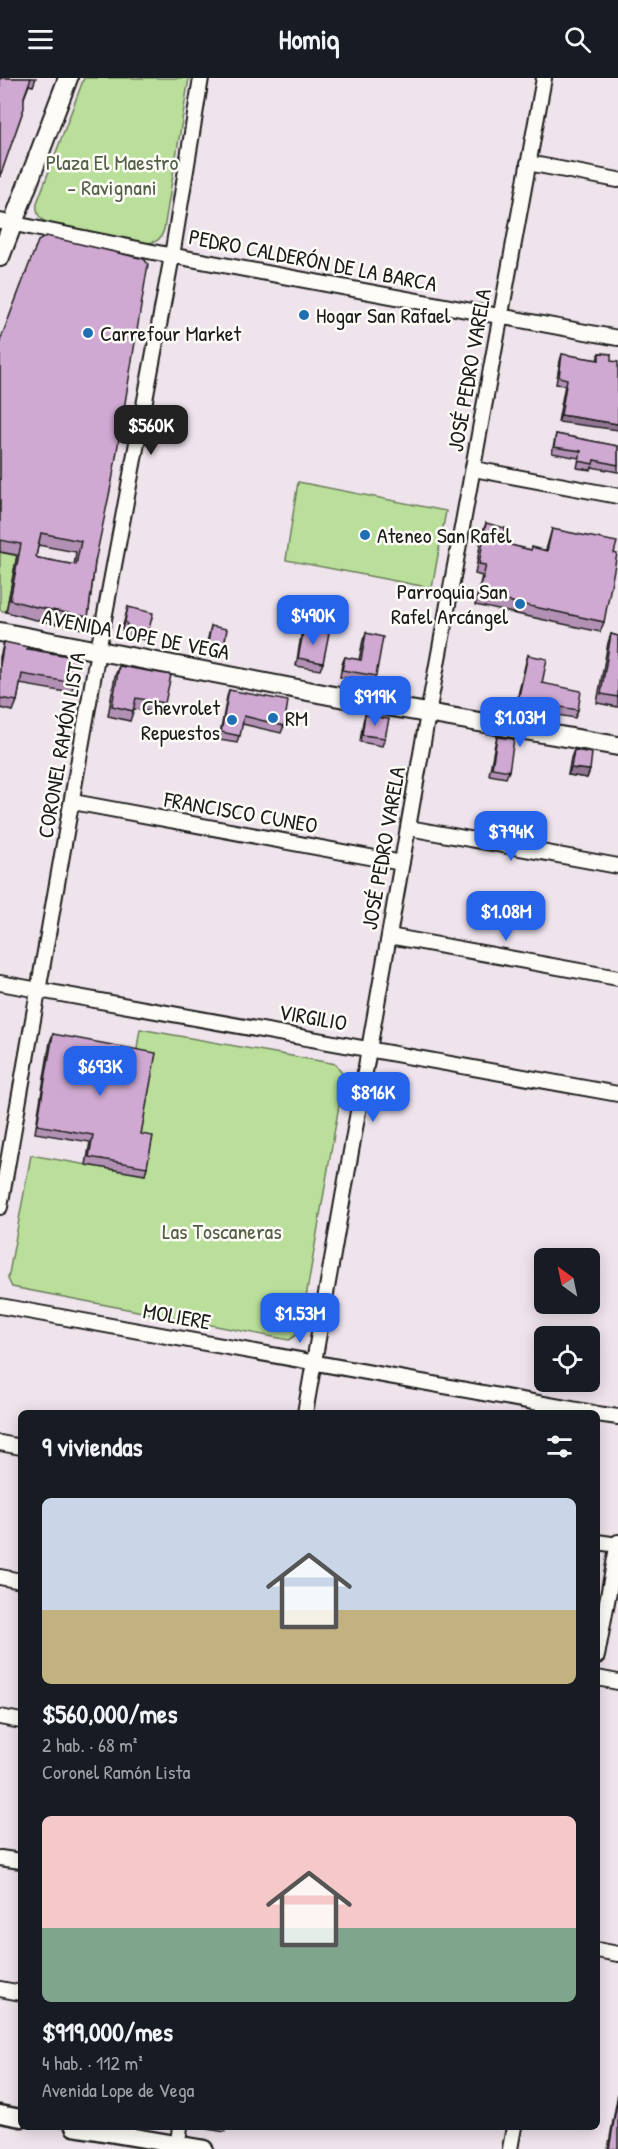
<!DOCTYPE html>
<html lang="es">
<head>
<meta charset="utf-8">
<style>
	:root { --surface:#171b24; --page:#20242c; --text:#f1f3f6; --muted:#9ea1a6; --accent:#2563eb }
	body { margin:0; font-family:"Patrick Hand",sans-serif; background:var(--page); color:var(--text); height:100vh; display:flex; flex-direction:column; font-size:22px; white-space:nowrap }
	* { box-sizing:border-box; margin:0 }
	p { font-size:20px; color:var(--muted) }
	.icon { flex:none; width:33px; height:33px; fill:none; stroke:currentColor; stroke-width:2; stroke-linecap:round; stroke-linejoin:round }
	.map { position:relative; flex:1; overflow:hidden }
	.side { position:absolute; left:18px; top:1332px; width:582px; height:720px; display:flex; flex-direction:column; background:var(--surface); border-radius:9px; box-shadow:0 3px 15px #0003 }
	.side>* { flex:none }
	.needle { width:39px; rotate:327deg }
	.controls { position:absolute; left:534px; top:1170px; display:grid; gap:12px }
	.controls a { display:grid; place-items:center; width:66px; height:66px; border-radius:9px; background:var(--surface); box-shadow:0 3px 15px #0003; font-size:30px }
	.price { position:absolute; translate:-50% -51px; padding:0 14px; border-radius:12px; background:var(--accent); color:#fff; font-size:20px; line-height:39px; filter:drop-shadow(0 2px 3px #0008) }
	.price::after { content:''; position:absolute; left:50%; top:36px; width:18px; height:14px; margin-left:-9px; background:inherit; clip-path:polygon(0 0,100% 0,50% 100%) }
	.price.on { background:#222; color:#fff }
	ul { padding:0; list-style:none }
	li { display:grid; align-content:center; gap:12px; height:318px; padding:0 24px }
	li span { display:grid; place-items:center; height:186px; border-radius:9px; color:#555 }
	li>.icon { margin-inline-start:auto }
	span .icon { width:108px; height:108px; fill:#fffc; stroke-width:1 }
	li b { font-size:26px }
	h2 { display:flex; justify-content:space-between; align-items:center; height:72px; padding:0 24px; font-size:26px }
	header { display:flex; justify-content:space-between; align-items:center; height:78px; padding:0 24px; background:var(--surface); font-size:27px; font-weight:700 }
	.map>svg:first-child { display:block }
</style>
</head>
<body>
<header><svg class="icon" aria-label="menu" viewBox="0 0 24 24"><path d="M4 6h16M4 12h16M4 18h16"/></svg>Homiq<svg class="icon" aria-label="search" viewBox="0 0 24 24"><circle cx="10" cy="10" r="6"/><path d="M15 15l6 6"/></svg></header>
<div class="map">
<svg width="618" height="2071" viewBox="0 0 618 2071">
	<rect width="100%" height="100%" fill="#efe3ec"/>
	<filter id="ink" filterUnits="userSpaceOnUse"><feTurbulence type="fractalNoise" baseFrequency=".0167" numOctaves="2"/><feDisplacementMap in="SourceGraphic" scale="12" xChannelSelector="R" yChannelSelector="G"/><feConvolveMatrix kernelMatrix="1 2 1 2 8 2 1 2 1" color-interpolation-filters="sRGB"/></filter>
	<g filter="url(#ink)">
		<path fill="#badf9a" stroke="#6b7e5b" stroke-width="1.5" d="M84 0H189L164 151C161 162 156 165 145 165L49 145C39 142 36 134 37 125Z
			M298 404 446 433 432 510 286 482Z
			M0 474 17 478 6 534 0 532Z
			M140 951 336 986 344 998 300 1254 289 1262 12 1209 8 1201 31 1077 145 1097C136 1049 131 999 140 951Z"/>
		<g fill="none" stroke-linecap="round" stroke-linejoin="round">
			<defs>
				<path id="minor" d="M528 85 618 102
					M0 143 153 174 618 260
					M474 391 618 418
					M73 724 402 785
					M409 750 618 788
					M389 858 618 900
					M0 905 618 1016
					M0 1129 98 573 172 178 201 0
					M0 1228 594 1335
					M305 1335 428 636 544 0
					M597 1336 618 1339
					M0 1365 21 1369
					M597 1464 618 1467
					M0 1499 21 1503
					M597 1578 618 1464
					M597 1600 618 1604
					M0 1639 21 1643
					M0 1780 21 1783
					M597 1872 618 1876
					M0 1911 21 1915
					M177 2071 180 2049
					M510 2071 514 2049"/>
				<path id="tertiary" d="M0 2036 21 2040
					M74 2049 204 2071"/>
				<path id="secondary" d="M0 179 68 0
					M0 554 381 627 618 668"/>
			</defs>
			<use href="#minor" stroke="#1c1c1c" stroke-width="18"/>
			<use href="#tertiary" stroke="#1c1c1c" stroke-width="21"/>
			<use href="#secondary" stroke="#1c1c1c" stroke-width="22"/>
			<use href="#minor" stroke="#fdfcf7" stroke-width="14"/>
			<use href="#tertiary" stroke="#fdfcf7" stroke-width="16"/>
			<use href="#secondary" stroke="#fdfcf7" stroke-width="18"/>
		</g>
		<path fill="#b291b4" stroke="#1c1c1c" stroke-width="1.5" fill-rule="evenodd" d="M0 0H36L33 8 29 7 24 20Z
			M0 263 95 484 88 539 83 551 32 541 6 534 17 477 0 474ZM38 467 76 474 74 487 38 480 36 478Z
			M599 275 611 276 558 344 565 307 556 306 560 283 562 276 597 282Z
			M556 356 618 368V394L592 389 591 392 577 390 579 380 552 375Z
			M486 445 502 465 531 472H546L552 451 604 544 600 554 475 527 482 498 475 496 482 456Z
			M128 529 148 555 146 562 127 559 122 551Z
			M211 548 224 568 221 576 205 572Z
			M304 550 323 585 320 592 296 588 301 558Z
			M366 555 376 598 373 604 340 599 342 586 345 579 359 582 363 562Z
			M611 556 618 558V629L597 625 608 565Z
			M4 564 27 571 74 605 71 615 20 606 17 623 13 633 0 630V579Z
			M528 577 542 605 578 632 575 640 515 630 526 584Z
			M119 588 165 625 162 635 134 631 130 643 108 638 115 598Z
			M229 612 284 648 281 655 242 646 237 665 219 662 227 619Z
			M365 637 385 660 382 668 360 664 363 644Z
			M497 659 509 693 506 700 489 697 495 666Z
			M574 672 590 692 587 700 568 697 571 680Z
			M53 956 141 1056 147 1089 145 1097 86 1087 90 1064 35 1055 50 964Z
			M618 2015V2071H608Z
			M206 2049H227L225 2054 207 2051Z"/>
		<path fill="#917692" stroke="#1c1c1c" stroke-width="1.5" d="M561 337 618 346V352L558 344Z
			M571 690 590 692 587 700 568 697Z"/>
		<path fill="#cfa9d1" stroke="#1c1c1c" stroke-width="1.5" fill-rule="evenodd" d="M0 0H31L24 19V30L0 99Z
			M46 158 144 181 148 186 112 403 95 484 88 539 36 529 10 522 21 466 0 462V263L38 163ZM41 455 81 463 76 487 38 480 36 478Z
			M599 275 611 276V283L618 284V346L561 337 567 301 559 299 562 276 599 282Z
			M556 356 618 368V387L594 382 593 386 579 383 581 373 554 369Z
			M486 445 505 450 502 465 531 472 532 469 547 473 552 451 617 464 614 475 617 476 604 544 479 517 486 487 479 486Z
			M128 529 153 535 148 555 129 551 125 543Z
			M211 548 227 551 224 568 208 565Z
			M304 550 329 555 323 585 298 580Z
			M366 555 383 559 376 598 342 592 345 579 361 582Z
			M611 556 618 558V619L601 616Z
			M4 564 28 569 27 571 74 579 78 585 74 605 22 596 17 623 0 620V587Z
			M528 577 547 581 542 605 581 613 578 632 518 622Z
			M119 588 171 597 165 625 136 620 133 633 112 628Z
			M229 612 288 623 284 648 244 638 240 658 221 654Z
			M365 637 389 641 385 660 362 657Z
			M497 659 514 661 509 693 492 690Z
			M574 672 592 675 590 692 571 690Z
			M53 956 156 975 141 1056 153 1058 147 1089 89 1079 93 1057 37 1047Z
			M618 2019V2071H609Z"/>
	</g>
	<g fill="#1f6fb2" stroke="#fdfcf7" stroke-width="2">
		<circle cx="304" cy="237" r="6"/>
		<circle cx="88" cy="255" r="6"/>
		<circle cx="365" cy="457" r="6"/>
		<circle cx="520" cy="526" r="6"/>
		<circle cx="273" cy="640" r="6"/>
		<circle cx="232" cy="642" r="6"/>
	</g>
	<g text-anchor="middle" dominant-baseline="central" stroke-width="5" stroke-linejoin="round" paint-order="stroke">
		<g font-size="22" fill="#536048" stroke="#fdfcf7">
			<text x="112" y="84">Plaza El Maestro<tspan x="112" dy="25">- Ravignani</tspan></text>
			<text x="222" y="1153">Las Toscaneras</text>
		</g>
		<g font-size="22" fill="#1c1c1c" stroke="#fdfcf7">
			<text transform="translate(313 182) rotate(11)">PEDRO CALDERÓN DE LA BARCA</text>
			<text transform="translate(469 292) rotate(-80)">JOSÉ PEDRO VARELA</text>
			<text transform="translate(136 556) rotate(11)">AVENIDA LOPE DE VEGA</text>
			<text transform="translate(61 667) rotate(-80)">CORONEL RAMÓN LISTA</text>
			<text transform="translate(241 734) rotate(10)">FRANCISCO CUNEO</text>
			<text transform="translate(383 770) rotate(-80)">JOSÉ PEDRO VARELA</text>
			<text transform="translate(313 939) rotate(10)">VIRGILIO</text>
			<text transform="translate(177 1238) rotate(10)">MOLIERE</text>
		</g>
		<g font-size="22" fill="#1c1c1c" stroke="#fdfcf7" text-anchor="start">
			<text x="316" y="237">Hogar San Rafael</text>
			<text x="100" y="255">Carrefour Market</text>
			<text x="377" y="457">Ateneo San Rafel</text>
			<text x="508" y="513" text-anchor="end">Parroquia San<tspan x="508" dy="25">Rafel Arcángel</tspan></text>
			<text x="220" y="629" text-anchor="end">Chevrolet<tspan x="220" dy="25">Repuestos</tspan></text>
			<text x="285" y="640">RM</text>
		</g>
	</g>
</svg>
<div class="controls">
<a><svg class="needle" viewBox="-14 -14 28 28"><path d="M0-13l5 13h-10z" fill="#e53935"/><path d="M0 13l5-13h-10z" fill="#9ea1a6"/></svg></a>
<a><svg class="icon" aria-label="locate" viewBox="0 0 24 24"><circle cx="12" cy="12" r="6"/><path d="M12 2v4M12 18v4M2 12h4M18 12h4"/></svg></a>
</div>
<b class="price on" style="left:151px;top:378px">$560K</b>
<b class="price" style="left:313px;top:568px">$490K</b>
<b class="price" style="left:375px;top:649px">$919K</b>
<b class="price" style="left:520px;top:670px">$1.03M</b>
<b class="price" style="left:511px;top:784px">$794K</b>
<b class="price" style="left:506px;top:864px">$1.08M</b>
<b class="price" style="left:100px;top:1019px">$693K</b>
<b class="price" style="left:373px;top:1045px">$816K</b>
<b class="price" style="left:300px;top:1266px">$1.53M</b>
<section class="side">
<h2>9 viviendas<svg class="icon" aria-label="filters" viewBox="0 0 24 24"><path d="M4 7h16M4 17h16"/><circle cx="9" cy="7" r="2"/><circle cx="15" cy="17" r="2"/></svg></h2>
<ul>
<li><span style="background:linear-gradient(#c9d6e8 60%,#c2b280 0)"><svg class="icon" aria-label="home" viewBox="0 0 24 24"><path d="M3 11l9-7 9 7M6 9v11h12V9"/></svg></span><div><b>$560,000/mes</b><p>2 hab. · 68 m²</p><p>Coronel Ramón Lista</p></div></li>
<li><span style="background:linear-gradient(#f6c9c9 60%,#7fa58c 0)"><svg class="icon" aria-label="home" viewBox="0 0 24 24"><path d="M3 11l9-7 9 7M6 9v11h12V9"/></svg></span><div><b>$919,000/mes</b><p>4 hab. · 112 m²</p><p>Avenida Lope de Vega</p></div></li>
</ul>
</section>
</div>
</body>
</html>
